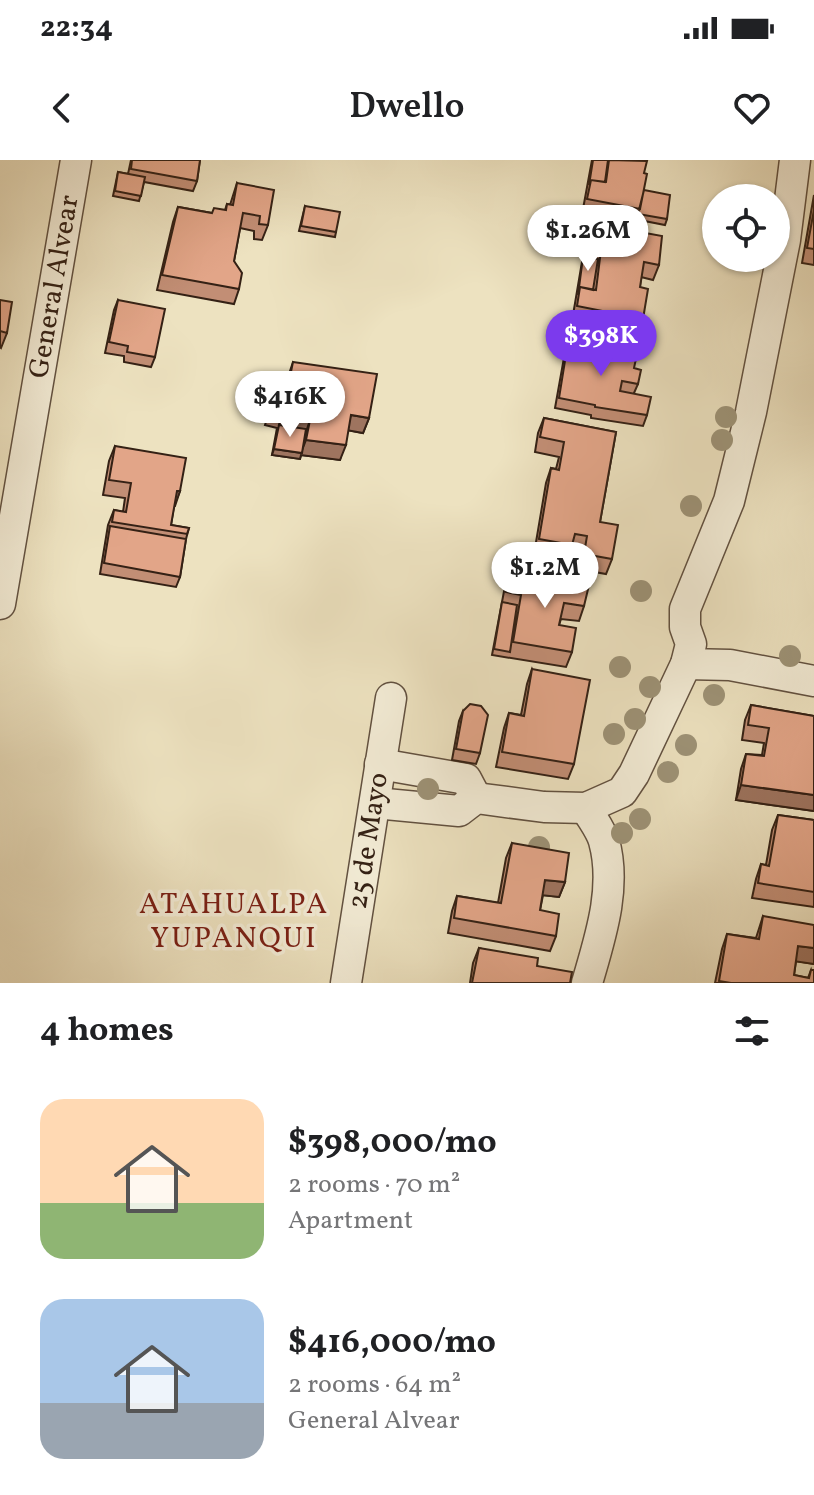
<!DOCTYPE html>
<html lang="en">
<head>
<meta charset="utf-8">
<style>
	:root { --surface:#fff; --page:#f2f2f2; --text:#202124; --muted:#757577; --accent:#7c3aed }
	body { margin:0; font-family:Vollkorn,serif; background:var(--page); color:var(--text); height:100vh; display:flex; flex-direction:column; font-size:30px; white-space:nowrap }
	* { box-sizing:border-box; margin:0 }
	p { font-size:26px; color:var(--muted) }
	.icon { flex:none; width:44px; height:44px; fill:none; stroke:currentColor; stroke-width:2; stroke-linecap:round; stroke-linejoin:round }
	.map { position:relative; height:823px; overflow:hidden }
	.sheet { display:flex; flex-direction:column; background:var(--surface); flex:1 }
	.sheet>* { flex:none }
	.tools { position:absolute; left:702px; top:24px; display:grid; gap:16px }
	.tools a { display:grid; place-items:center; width:88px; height:88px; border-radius:50%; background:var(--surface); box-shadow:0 2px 6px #0004; font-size:40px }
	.price { position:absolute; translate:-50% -68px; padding:0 18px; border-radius:28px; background:#fff; color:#222; font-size:26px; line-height:52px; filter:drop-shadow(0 2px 4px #0008) }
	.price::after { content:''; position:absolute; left:50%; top:48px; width:24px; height:18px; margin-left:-12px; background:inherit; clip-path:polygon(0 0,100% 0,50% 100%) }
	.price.active { background:var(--accent); color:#fff }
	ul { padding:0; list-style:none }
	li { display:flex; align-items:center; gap:24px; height:200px; padding:0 40px }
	li span { display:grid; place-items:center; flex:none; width:224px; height:160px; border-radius:24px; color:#555 }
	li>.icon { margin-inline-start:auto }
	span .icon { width:96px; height:96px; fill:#fffc; stroke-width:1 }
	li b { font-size:34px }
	h2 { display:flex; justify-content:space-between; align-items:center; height:96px; padding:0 40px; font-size:34px }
	.status { display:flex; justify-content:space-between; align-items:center; height:56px; padding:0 40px; background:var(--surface); direction:ltr }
	.status svg { height:22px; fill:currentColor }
	header { display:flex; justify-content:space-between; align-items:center; height:104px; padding:0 40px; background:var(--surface); font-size:36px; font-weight:600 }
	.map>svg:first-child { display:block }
</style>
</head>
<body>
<div class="status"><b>22:34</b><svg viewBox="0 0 49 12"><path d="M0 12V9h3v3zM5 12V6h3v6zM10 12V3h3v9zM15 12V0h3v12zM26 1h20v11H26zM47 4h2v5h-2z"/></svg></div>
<header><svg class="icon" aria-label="back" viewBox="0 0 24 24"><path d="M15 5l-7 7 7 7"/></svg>Dwello<svg class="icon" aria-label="heart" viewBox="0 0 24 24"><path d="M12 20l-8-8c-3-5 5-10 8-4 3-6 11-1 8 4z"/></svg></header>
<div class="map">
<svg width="814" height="823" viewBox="0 0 814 823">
	<rect width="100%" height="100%" fill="#ede2c0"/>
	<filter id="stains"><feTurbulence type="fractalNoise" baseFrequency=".0025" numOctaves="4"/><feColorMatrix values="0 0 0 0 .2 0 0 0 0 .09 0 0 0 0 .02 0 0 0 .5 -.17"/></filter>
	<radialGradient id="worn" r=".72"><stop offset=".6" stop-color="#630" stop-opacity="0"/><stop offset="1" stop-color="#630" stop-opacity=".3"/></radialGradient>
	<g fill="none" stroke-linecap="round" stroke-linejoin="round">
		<defs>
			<g id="street">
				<path id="s1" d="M0 444 76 0"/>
				<path d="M686 504 730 505 814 521"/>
				<path d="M380 604 466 619 476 638"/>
				<path d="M375 643 459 651 476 638 544 647 586 648 622 632 634 614 686 504 691 484 685 467V449L729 341 751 252 785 80 795 0"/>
				<path d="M586 648C592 659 601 670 604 681 617 728 600 778 587 823"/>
				<path id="s2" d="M346 823 391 538"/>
			</g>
		</defs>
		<use href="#street" stroke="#625140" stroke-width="33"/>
		<use href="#street" stroke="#f3ecd6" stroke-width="30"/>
	</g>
	<g fill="#9d9276">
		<circle cx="726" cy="257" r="11"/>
		<circle cx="722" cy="280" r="11"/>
		<circle cx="691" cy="346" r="11"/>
		<circle cx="641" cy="431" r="11"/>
		<circle cx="790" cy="496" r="11"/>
		<circle cx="620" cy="507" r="11"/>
		<circle cx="650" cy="527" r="11"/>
		<circle cx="714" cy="535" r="11"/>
		<circle cx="635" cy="559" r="11"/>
		<circle cx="614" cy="574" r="11"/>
		<circle cx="686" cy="585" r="11"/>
		<circle cx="668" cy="612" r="11"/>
		<circle cx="428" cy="629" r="11"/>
		<circle cx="640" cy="659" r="11"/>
		<circle cx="622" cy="673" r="11"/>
		<circle cx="539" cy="687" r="11"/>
	</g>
	<path fill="#c28e75" stroke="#342115" stroke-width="2" d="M131 0H200L197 21 193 31 144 22 139 41 113 36 118 12 128 14Z
		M592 0H640L644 13V30L667 59 665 65 583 49Z
		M237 23 268 65 262 80 254 79V71L240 68 234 101 239 129 234 144 157 130 173 62 178 47 212 53 225 50 227 44 230 45Z
		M814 35V105L802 103Z
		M305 46 336 72 335 77 299 71Z
		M591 63 659 105 653 120 641 117 640 127 643 159 638 174 572 161 586 78Z
		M0 140 7 173 1 188 0 187Z
		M118 140 155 197 151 207 124 202V196L105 193 114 150Z
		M568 182 634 208 638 224 634 233 647 255 643 266 591 258V255L555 248 565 192Z
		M293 202 369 258 363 273 348 270 340 300 301 295 300 299 272 295 277 268 265 265 271 247 281 249 288 217Z
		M544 258 616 272 600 362 612 399 606 414 578 409 581 391 570 389 566 400 534 394 546 323 551 308 556 309 559 297 535 292 538 273Z
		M115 286 180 331 174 346 171 365 189 368 186 379 180 417 176 427 100 414 108 365 114 350 123 352 125 338 103 335 109 301Z
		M510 411 584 446 579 461 561 459 559 465 572 492 566 507 492 495 505 426Z
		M532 509 574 604 568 619 496 607 504 568 509 553 521 555 527 524Z
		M751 545 814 556V651L736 640 741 609 746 594 762 595 764 583 742 580 745 560Z
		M463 551 480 593 476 604 452 600 459 561Z
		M778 655 814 660V747L752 738 756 719 761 704 766 705 772 670Z
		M512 683 565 722 559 737 543 735 540 750 556 776 550 791 448 773 452 751 457 736 498 743 506 698Z
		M763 756 814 804 796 801 794 815 808 818 811 810 814 823H715L722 789 727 774 756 778Z
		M479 788 537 806 570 823H470L473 803Z"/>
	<path fill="#9e745f" stroke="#342115" stroke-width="2" d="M282 255 310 260 305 275 279 265Z
		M351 255 369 258 363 273 346 270Z
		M306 280 346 285 340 300 301 295 300 299 272 295 274 289 301 293Z
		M177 331H180L175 346H171Z
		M741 625 814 635V651L736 640Z
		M545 720 565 722 559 737 540 735Z
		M798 786 814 788V804L793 801Z"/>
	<path fill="#e2a588" stroke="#342115" stroke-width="2" d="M132 0H200L197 21 131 9Z
		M593 0H608L605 22 591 20 589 25Z
		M609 0 647 1 644 13 647 14 640 49 587 39 591 20 606 22Z
		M118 12 145 17 141 36 115 31Z
		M237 23 274 30 268 65 259 64 260 56 243 53 234 101 242 113 239 129 162 115 178 47 212 53 214 48 226 50 227 44 233 45Z
		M644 30 670 35 667 59 638 54Z
		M305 46 340 52 336 72 301 66Z
		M814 50V89L807 88Z
		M591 63 662 76 659 105 644 102 640 127 648 129 643 159 577 146 580 127 596 130 601 90 587 87Z
		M583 97 598 99 593 130 580 127 578 135Z
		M0 140 12 142 7 173 0 171Z
		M118 140 165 149 155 197 127 192 128 186 109 182Z
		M571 178 637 194 634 208 641 210 638 224 622 221 620 231 651 237 647 255 595 247V245L559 238 568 182Z
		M293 202 377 214 369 258 351 255 346 285 306 280 310 260 282 255Z
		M271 247 282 249 279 262 267 260Z
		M544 258 616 272 600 362 618 365 612 399 584 394 587 376 575 374 572 385 539 379 551 308 559 310 564 282 540 277Z
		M279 265 306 269 302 293 274 289Z
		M115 286 186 298 180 331H177L171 365 189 368 187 374 112 362 114 350 126 352 131 323 109 320Z
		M110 366 186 379 180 417 104 403Z
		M510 411 589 425 584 446 564 443 559 465 576 468 572 492 513 482 521 435 506 432Z
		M502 442 517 445 510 492 494 489Z
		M532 509 590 520 574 604 502 592 509 553 524 556Z
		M470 544 481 546 488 555 480 593 456 589 463 551Z
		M751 545 814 556V635L741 625 746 594 764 596 769 568 748 565Z
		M778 655 814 660V732L758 723 761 704 769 706Z
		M512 683 569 693 565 722 545 720 540 750 559 754 556 776 454 758 457 736 501 743Z
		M763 756 814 765V788L798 786 794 815 809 818 811 810H814V823H731L719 821 727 774 759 779Z
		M479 788 538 798 537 806 572 812 570 823H472Z"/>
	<g text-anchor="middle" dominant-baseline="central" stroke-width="7" stroke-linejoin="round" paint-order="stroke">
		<g font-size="28" fill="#342115" stroke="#f3ecd6">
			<text stroke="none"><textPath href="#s1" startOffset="322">General Alvear</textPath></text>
			<text stroke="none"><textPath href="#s2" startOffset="144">25 de Mayo</textPath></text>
		</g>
		<g font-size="30" letter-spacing="2" fill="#7a1f14" stroke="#f3ecd6">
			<text x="234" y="745">ATAHUALPA<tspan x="234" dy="34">YUPANQUI</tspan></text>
		</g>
	</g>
	<rect width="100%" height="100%" filter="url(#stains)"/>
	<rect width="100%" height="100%" fill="url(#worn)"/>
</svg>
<div class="tools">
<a><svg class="icon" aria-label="locate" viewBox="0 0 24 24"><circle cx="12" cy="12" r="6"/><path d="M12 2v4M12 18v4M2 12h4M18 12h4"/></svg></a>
</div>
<b class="price" style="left:588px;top:113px">$1.26M</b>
<b class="price active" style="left:601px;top:218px">$398K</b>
<b class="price" style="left:290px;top:279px">$416K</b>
<b class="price" style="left:545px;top:450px">$1.2M</b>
</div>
<section class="sheet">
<h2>4 homes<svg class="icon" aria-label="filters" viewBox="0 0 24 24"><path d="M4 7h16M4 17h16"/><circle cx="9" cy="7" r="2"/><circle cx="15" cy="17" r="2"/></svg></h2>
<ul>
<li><span style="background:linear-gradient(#ffd9b3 65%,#8fb573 0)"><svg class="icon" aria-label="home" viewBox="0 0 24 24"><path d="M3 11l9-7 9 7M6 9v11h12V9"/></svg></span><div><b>$398,000/mo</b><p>2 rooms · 70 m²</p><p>Apartment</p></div></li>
<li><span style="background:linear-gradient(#a9c7e8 65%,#9aa5b1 0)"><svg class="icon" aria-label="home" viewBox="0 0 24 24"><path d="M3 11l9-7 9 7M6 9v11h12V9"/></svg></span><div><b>$416,000/mo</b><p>2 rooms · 64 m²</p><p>General Alvear</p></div></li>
</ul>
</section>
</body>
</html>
